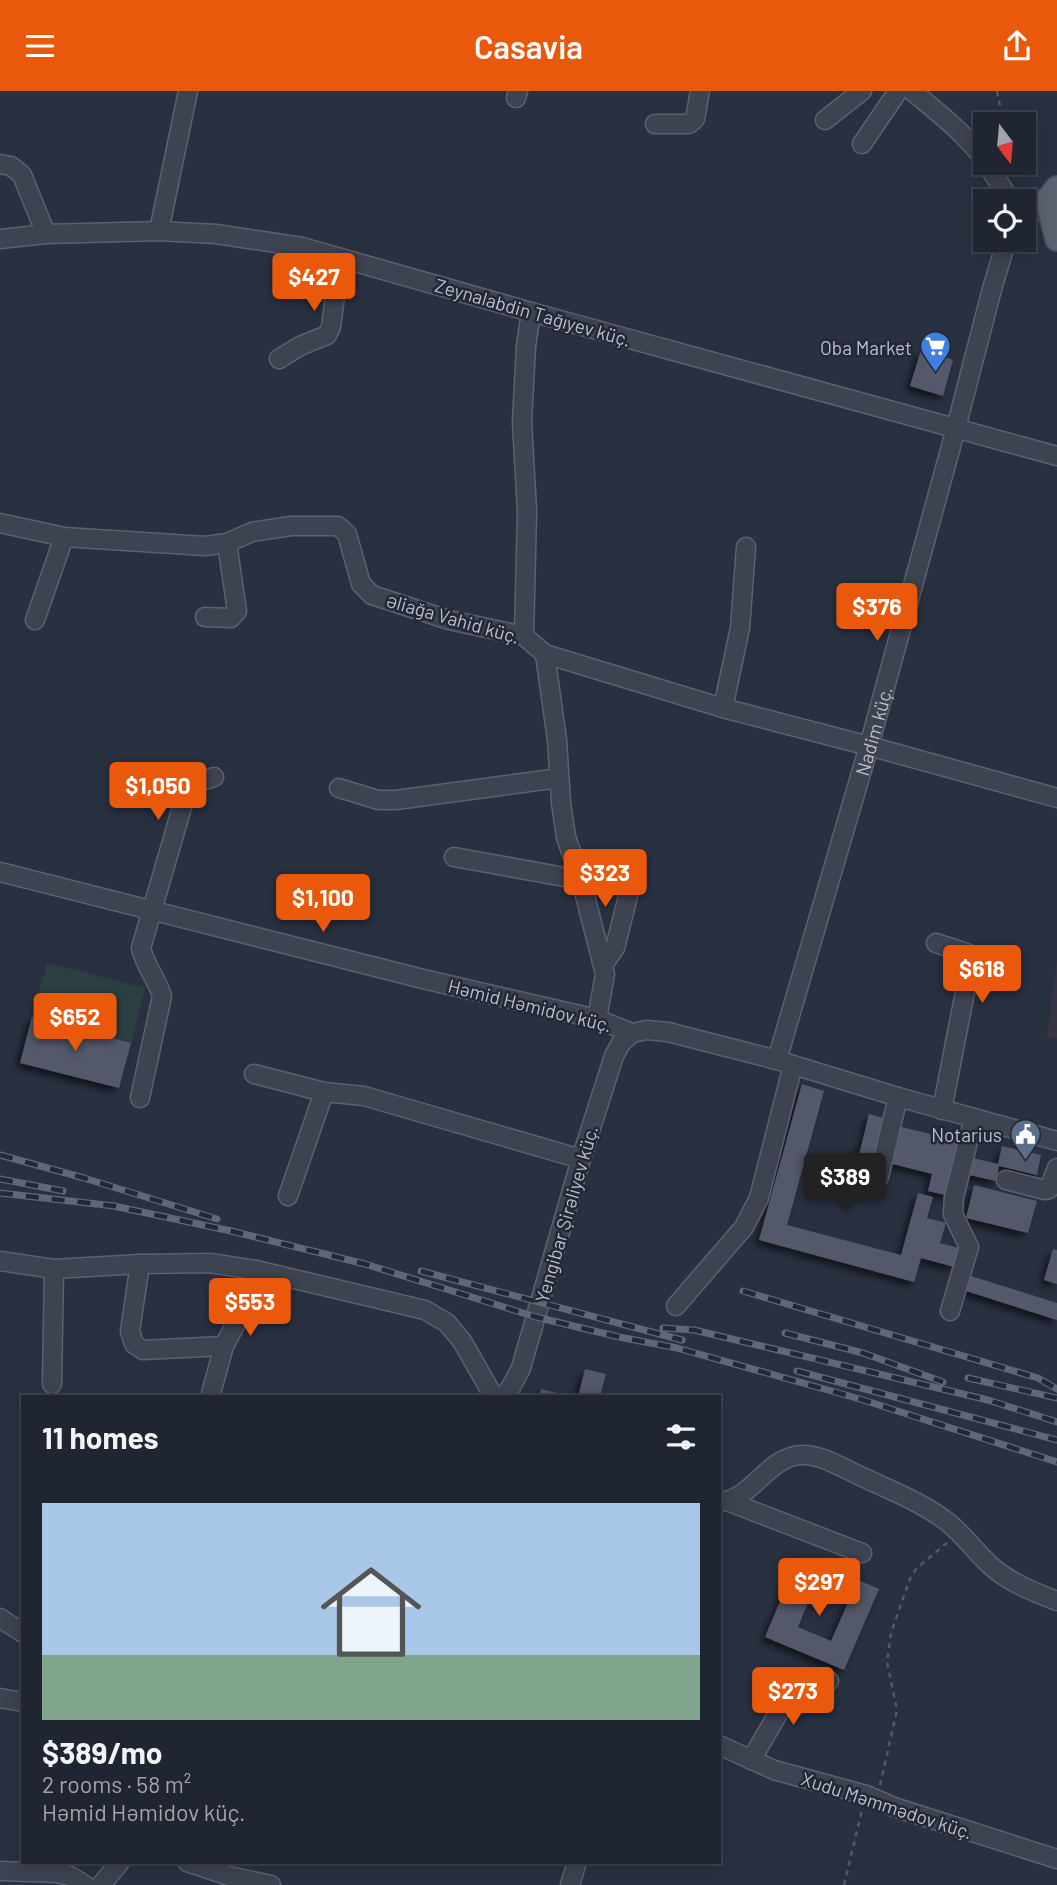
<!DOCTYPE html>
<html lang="en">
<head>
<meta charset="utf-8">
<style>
	:root { --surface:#1f2531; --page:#2c313d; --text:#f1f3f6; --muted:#a1a5ab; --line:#3c424d; --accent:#ea580c }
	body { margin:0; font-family:Barlow,sans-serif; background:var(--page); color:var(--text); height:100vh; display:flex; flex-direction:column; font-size:26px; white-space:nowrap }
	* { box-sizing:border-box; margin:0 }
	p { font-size:23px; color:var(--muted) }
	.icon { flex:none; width:38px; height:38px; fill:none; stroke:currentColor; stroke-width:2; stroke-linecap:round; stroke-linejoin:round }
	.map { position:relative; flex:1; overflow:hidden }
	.drawer { position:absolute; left:21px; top:1304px; width:700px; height:469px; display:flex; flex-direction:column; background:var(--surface); border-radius:0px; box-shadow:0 4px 18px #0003,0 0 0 2px var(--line) }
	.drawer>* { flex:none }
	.needle { width:46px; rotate:164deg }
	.tools { position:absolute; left:973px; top:21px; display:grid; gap:14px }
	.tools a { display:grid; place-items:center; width:63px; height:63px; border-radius:0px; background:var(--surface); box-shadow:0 4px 18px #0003,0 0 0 2px var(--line); font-size:35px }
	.price { position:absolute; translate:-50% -60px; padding:0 16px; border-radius:7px; background:var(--accent); color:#fff; font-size:23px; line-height:46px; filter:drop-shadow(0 2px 4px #0008) }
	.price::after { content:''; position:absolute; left:50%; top:42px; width:21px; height:16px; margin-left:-10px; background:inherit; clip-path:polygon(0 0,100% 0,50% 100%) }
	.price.selected { background:#222; color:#fff }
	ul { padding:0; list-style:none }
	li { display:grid; align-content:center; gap:14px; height:371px; padding:0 21px }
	li span { display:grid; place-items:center; height:217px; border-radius:0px; color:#555 }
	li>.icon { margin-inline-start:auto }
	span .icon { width:126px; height:126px; fill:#fffc; stroke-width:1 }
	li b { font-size:30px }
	h2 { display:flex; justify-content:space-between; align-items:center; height:84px; padding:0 21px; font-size:30px }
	header { display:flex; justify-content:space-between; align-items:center; height:91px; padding:0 21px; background:var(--accent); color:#fff; font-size:32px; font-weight:600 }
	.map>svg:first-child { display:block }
</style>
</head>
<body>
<header><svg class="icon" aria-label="menu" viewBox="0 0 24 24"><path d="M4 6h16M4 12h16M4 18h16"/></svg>Casavia<svg class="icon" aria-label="share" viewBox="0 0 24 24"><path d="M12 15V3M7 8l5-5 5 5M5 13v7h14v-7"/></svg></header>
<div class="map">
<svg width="1057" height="1794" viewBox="0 0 1057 1794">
	<defs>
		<filter id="shadow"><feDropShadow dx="-4.5" dy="4.5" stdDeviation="3.5" flood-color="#0009"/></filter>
	</defs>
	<rect width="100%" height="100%" fill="#293141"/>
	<path fill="#383542" d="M1057 868V948L1047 946Z"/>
	<path fill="#2c3f43" d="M47 872 145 897 131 952 32 926Z"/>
	<path fill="#53596b" filter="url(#shadow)" d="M921 259 953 269 943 305 910 295Z
		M32 926 131 952 119 997 20 972Z
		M802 993 824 1000 787 1134 901 1164 918 1102 933 1106 927 1127 946 1132 940 1152 959 1157 954 1176 921 1167 914 1191 759 1149Z
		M869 1023 887 1028 872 1094 853 1089Z
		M898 1035 962 1051 949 1105 928 1100 932 1083 889 1072Z
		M1002 1055 1041 1064 1037 1084 999 1075 996 1090 969 1084 973 1067 998 1073Z
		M974 1094 1037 1110 1028 1142 966 1127Z
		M1053 1158 1057 1159V1193L1044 1189Z
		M971 1185 1057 1212V1229L966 1200Z
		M585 1278 606 1283 600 1306H578Z
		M541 1298 568 1305V1306H539Z
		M798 1468 822 1478 798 1536 831 1550 858 1489 879 1498 844 1579 765 1546Z"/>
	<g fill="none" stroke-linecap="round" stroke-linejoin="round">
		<defs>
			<g id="minor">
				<path d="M912 0C937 21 966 43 985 70"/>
				<path d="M516 7 518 0"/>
				<path d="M825 29 862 0"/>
				<path d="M655 33H689L695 28 700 0"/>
				<path d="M862 53 898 0"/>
				<path d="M986 72 1011 110"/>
				<path d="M0 73 11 75 22 84 46 143"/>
				<path d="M1024 129 1047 109"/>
				<path d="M159 140 188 0"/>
				<path d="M0 148 46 143 159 140 216 143 302 156 531 221 1057 365"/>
				<path d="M279 268 300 255 327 244 331 236 340 167"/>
				<path d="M0 432 64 446 205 455 227 452 252 441 291 435H338L347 443 361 493 372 504 449 529 524 545 545 563 723 617 869 655 1057 707"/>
				<path d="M205 526 231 527 237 520 227 452"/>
				<path d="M35 529 64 446"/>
				<path d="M524 545 527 420 522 331 526 255 531 221"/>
				<path d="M545 563 557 649 561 712 566 746 581 789 605 883 597 928"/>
				<path d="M723 617 740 537 746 456"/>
				<path d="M339 697 378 709H396L559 687"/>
				<path d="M454 766 581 789"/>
				<path d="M0 781 423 888 597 928 632 942 647 939 668 941 777 969 898 1006 1057 1050"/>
				<path d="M936 852 967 862 971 870 942 1019"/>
				<path d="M603 874 615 857 635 777"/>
				<path id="s1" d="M777 969 869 655 956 337 992 198 1004 158 1009 149"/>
				<path d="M254 983 324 1001 364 1005 581 1068"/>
				<path d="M140 1007 162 905C157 888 145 875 141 857L185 706 195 692 214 686"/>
				<path d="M879 1086 898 1006"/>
				<path d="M1006 1089 1045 1099 1049 1098 1057 1077"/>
				<path d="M288 1105 324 1001"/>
				<path d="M0 1170 54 1178 140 1173 210 1172 256 1179 425 1219 447 1232 462 1250 494 1306"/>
				<path d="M140 1173 130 1240 134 1253 143 1259 224 1255"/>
				<path d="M676 1215 744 1136 759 1107 793 974"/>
				<path d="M950 1220 969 1156 953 1123 954 1106 974 1027"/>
				<path d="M52 1293 54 1178"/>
				<path d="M210 1306 224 1255 243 1219 256 1179"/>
				<path d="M503 1306 511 1296 521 1277 581 1068 614 965 621 952 632 942"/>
				<path d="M727 1410 862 1462"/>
				<path d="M719 1411C751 1410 767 1366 801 1364 820 1363 839 1375 856 1383 887 1398 923 1411 950 1433 965 1446 977 1462 991 1475 1010 1492 1034 1501 1057 1510"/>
				<path d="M0 1527 23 1542"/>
				<path d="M0 1607 23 1611"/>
				<path d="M719 1654 774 1679 866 1704 894 1716 1057 1768"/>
				<path d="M751 1669 796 1592 806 1587 829 1590"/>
				<path d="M187 1771 229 1785 271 1794"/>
				<path d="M0 1780 57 1782 70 1785 85 1794"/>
				<path d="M101 1794 120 1771"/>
				<path d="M570 1794 577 1771"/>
			</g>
			<path id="major" d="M1057 97 1047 109 1057 148"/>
		</defs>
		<use href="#minor" stroke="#5b616e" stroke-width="21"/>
		<use href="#major" stroke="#474c5a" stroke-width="26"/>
		<path stroke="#4c5c61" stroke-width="2.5" stroke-dasharray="5 5" stroke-linecap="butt" d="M997 0 1001 20V33
			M880 1694 897 1619 887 1571 891 1542 911 1485 917 1477 948 1451
			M844 1794 862 1719"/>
		<use href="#minor" stroke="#3d4351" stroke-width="18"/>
		<use href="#major" stroke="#5c6270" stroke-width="23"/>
		<defs>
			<path id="rail" d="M0 1064 84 1087 217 1128
				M0 1088 63 1100
				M0 1102 114 1115 231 1140 365 1173 536 1226 619 1246 677 1257 860 1308 1057 1371
				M421 1180 682 1249
				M743 1200 1038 1287 1057 1298
				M663 1237 694 1239 988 1309 1057 1331
				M785 1242 863 1262 943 1291
				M797 1280 1057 1349
				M968 1287 1057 1307"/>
		</defs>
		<use href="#rail" stroke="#606777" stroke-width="7"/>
		<use href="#rail" stroke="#222836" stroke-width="4.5" stroke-dasharray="13" stroke-linecap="butt"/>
	</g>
	<defs>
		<symbol id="supermarket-pin" viewBox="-11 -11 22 30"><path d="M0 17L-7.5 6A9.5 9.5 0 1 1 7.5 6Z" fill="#3f7fe0" stroke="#222836"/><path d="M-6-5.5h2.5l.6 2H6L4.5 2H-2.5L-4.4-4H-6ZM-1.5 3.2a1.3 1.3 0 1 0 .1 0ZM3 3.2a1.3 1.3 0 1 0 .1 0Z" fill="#fff"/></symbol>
		<symbol id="civic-pin" viewBox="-11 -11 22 30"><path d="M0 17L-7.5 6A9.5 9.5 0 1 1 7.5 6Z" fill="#5c6f8a" stroke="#222836"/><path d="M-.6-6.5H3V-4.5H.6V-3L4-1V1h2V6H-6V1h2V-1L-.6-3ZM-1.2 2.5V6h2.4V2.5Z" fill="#fff"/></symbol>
	</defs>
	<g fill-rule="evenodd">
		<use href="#supermarket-pin" x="918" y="238" width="35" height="47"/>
		<use href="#civic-pin" x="1008" y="1026" width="35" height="47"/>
	</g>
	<g text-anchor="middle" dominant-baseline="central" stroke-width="5" stroke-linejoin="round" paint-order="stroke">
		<g font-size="19" fill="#babfcb" stroke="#222836">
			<text transform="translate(533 221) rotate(16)">Zeynalabdin Tağıyev küç.</text>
			<text transform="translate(453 527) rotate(16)">Əliağa Vahid küç.</text>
			<text stroke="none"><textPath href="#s1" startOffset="343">Nadim küç.</textPath></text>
			<text transform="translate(530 914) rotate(14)">Həmid Həmidov küç.</text>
			<text transform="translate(566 1123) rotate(-74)">Yengibar Şirəliyev küç.</text>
			<text transform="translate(887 1714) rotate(18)">Xudu Məmmədov küç.</text>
		</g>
		<g font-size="19" fill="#babfcb" stroke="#222836" text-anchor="end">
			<text x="912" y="256">Oba Market</text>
			<text x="1002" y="1043">Notarius</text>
		</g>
	</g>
</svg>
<div class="tools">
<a><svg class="needle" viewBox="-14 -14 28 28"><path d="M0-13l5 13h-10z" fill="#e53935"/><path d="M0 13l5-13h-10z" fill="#a1a5ab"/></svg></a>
<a><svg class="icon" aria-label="locate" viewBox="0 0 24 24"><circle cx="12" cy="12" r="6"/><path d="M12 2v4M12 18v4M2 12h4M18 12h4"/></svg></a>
</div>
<b class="price" style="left:314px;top:222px">$427</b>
<b class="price" style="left:877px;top:552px">$376</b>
<b class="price" style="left:158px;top:731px">$1,050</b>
<b class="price" style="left:605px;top:818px">$323</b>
<b class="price" style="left:323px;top:843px">$1,100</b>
<b class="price" style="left:982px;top:914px">$618</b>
<b class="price" style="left:75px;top:962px">$652</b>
<b class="price selected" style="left:845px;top:1122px">$389</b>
<b class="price" style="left:250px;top:1247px">$553</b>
<b class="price" style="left:819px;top:1527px">$297</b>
<b class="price" style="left:793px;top:1636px">$273</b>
<section class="drawer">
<h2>11 homes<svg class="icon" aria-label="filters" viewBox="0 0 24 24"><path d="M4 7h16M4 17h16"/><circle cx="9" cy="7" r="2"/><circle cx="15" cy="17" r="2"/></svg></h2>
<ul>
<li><span style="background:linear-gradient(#a9c7e8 70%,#7fa58c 0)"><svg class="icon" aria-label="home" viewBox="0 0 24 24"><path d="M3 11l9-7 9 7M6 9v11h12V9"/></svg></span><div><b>$389/mo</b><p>2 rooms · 58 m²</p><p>Həmid Həmidov küç.</p></div></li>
</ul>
</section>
</div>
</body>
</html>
